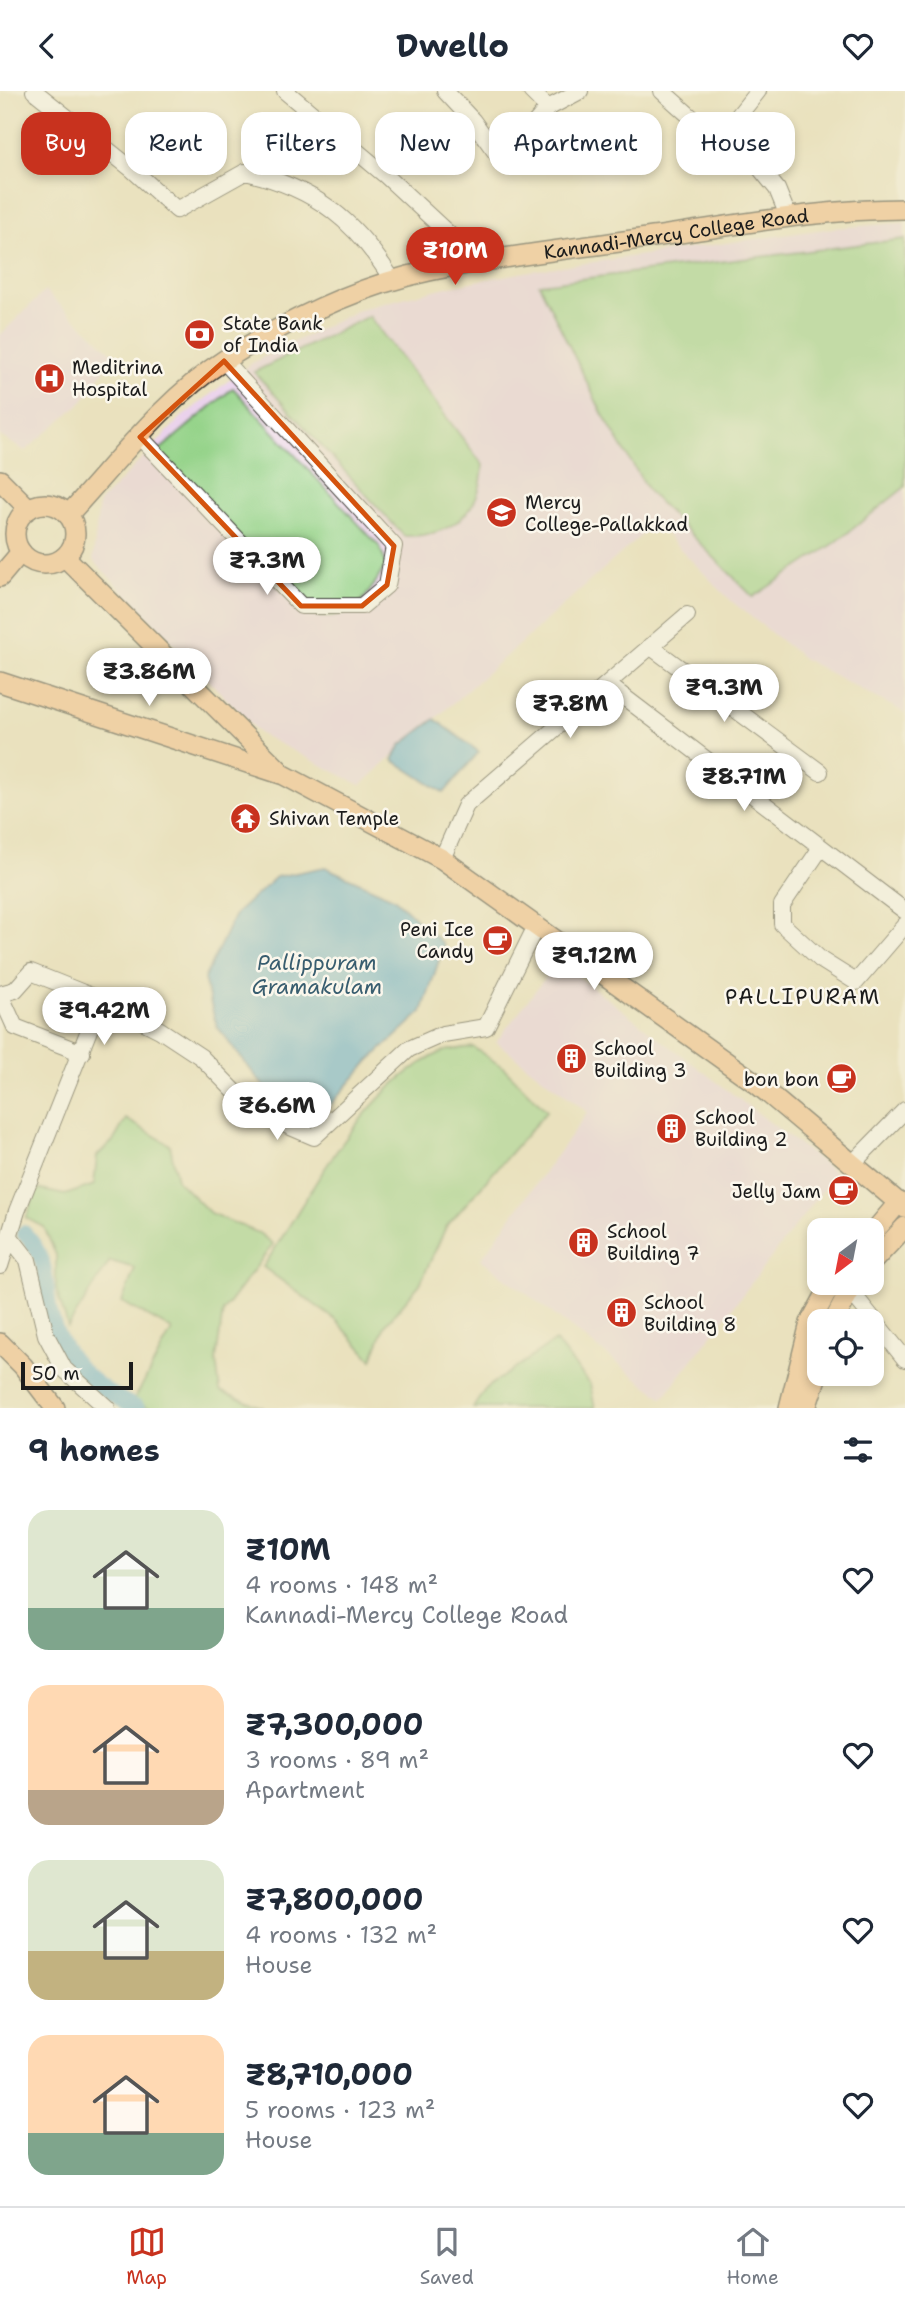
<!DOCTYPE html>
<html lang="en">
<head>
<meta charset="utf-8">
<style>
	:root { --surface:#fff; --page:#f2f2f3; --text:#1f2937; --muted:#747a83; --line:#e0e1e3; --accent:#c8321e }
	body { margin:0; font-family:"Shantell Sans",sans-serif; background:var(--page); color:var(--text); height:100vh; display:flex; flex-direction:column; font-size:26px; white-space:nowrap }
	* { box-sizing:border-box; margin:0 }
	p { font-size:23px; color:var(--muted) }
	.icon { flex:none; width:38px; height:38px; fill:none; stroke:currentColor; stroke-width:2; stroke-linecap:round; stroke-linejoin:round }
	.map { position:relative; height:1317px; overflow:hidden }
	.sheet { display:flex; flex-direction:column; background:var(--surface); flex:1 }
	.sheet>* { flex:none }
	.hud { position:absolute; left:21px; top:21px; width:864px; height:63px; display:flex; gap:14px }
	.needle { width:46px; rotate:212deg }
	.tools { position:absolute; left:807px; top:1127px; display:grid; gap:14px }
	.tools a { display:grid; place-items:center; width:77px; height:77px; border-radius:14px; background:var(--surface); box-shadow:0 4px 10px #0003; font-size:35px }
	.scale { position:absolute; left:21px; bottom:18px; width:112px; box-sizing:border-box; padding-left:7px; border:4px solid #1c1c1c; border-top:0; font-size:19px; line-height:24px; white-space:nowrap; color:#1c1c1c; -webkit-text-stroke:5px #fbf7ec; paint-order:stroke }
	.price { position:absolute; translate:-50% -60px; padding:0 16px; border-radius:24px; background:#fff; color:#222; font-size:23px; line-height:46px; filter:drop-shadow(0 2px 4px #0008) }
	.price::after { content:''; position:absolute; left:50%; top:42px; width:21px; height:16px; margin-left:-10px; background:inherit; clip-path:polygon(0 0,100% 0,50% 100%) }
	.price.selected { background:var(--accent); color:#fff }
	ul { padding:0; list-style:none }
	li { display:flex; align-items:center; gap:21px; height:175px; padding:0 28px }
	li span { display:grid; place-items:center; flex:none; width:196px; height:140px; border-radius:21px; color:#555 }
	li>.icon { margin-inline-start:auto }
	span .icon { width:84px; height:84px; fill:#fffc; stroke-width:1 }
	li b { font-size:30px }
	h2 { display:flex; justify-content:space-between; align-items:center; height:84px; padding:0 28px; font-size:30px }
	.pill { padding:0 24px; border-radius:21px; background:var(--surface); box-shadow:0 4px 10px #0003; font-size:24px; line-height:63px }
	.pill.selected { background:var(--accent); color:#fff }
	header { display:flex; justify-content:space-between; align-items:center; height:91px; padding:0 28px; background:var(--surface); font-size:32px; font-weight:700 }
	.tabs { display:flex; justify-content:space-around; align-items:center; height:98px; border-top:2px solid var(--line); background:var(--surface); font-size:19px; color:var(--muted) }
	.tabs a { display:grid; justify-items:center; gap:4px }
	.tabs .selected { color:var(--accent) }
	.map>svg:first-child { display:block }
</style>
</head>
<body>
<header><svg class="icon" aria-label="back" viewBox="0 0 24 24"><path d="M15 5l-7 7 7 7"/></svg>Dwello<svg class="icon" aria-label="heart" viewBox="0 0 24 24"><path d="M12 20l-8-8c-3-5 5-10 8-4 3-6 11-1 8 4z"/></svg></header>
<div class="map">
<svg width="905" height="1317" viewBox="0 0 905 1317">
	<rect width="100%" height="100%" fill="#fbf7ec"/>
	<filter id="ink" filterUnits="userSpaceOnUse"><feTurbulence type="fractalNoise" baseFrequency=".0143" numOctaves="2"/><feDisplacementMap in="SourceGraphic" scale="14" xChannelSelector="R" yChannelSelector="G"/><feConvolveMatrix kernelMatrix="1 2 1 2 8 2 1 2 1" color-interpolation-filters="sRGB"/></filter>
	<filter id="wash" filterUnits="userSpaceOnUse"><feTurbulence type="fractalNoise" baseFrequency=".00686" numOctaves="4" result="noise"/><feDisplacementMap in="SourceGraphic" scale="28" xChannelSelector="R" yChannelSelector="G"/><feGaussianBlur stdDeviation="1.57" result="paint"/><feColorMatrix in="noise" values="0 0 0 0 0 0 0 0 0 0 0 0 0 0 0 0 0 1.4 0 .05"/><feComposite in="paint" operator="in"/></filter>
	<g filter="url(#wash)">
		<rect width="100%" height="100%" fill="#eae1be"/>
		<path fill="#ead1ec" d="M905 132V622L804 568 730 509 655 432 361 694 260 643 93 469 99 412 182 326 250 273 360 218 450 195 531 180 833 137Z
			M45 200 115 264 82 311 25 360 0 345V244Z
			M558 870 836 1082 663 1307 481 1168 588 1021 496 951Z"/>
		<path fill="#94d389" stroke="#587852" stroke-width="2" d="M905 148V396L835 452 753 506 649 401 602 322 539 193Z
			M369 225 483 374C481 423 450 446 404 445L254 281Z
			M233 297 380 456 386 473C367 510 346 538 302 521L156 362Z
			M473 956 504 977 547 1020 446 1136 420 1193 385 1234 372 1269 337 1230 263 1176C310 1106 361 997 442 961 451 957 464 958 473 956Z
			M126 1028 170 1054 177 1089 210 1122 259 1142 273 1153 223 1220 216 1269 220 1300 264 1317H148L134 1309 172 1239 122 1211 135 1177 110 1170 68 1236 56 1198V1164L44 1136 26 1127 37 1098 65 1104 94 1094 97 1065 114 1049Z
			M555 1250 590 1293 595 1317H473L486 1297Z"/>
		<path fill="#5aacd5" stroke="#3b6478" stroke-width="2" d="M435 628 479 661 444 702 393 669 401 654Z
			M325 776 394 807 444 854 422 921 369 970 317 1029 276 1011 217 936 204 888 235 823 276 786Z"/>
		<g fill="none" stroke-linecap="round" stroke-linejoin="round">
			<path stroke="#5aacd5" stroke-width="16" d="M24 1142C50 1170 43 1186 50 1221 61 1268 94 1297 137 1317"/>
		</g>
	</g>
	<g filter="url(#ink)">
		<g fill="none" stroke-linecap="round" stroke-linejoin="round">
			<defs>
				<path id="minor" d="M34 0 133 79 177 119 245 81C316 97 356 130 393 190
					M285 0 384 83 480 172
					M445 0 473 30 497 63 522 47 548 17
					M531 0 548 17 580 0
					M662 0 701 35 728 38 777 98 788 125
					M728 38 758 0
					M140 346 301 515H362L387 494 394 455 224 270
					M650 555 820 681
					M607 593 905 820
					M820 758 782 814V833L821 869 856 891 905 834
					M442 768 466 714 687 524
					M0 903 15 899 31 881 101 909
					M0 903 15 936 82 962
					M853 1072 905 1019
					M10 1146 28 1169 46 1244 64 1278 107 1317
					M0 1175 17 1120 101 909 160 939 201 966 255 1021 314 1046 409 958 443 943 486 936 537 833
					M849 1198 905 1268"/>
				<g id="major">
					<path d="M0 389 29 418"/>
					<circle cx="45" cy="443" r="30"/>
					<path id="s1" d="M68 424C117 371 165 307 226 268 287 230 358 195 429 180 503 165 579 157 653 146 738 134 819 118 905 118"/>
					<path d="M65 466 279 679"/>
					<path d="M0 486 21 461"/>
					<path d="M0 591 284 684 442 768 757 993 905 1117"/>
					<path d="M872 1143 899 1111"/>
					<path d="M872 1171 905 1136"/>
					<path d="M834 1230 854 1192"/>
					<path d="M0 1252 23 1275 55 1317"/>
					<path d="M789 1317 810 1232 832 1192"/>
					<path d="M806 1317 819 1278"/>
				</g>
			</defs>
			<use href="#minor" stroke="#3b3a34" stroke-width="18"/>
			<use href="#major" stroke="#3b3a34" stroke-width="22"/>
			<use href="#minor" stroke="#fff" stroke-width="16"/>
			<use href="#major" stroke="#f7bd88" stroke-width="19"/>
		</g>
	</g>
	<path d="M0 0H905V1317H0ZM224 270 394 455 387 494 362 515H301L140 346Z" fill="#eae1be" fill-opacity=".55" fill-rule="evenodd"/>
	<path fill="none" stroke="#d4530e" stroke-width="5" stroke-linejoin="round" d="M224 270 394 455 387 494 362 515H301L140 346Z"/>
	<defs>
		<symbol id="bank-disc" viewBox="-11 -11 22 22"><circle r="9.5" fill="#c8321e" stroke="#fbf7ec"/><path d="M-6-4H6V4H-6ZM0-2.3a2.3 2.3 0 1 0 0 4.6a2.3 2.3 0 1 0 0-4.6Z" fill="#fff"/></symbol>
		<symbol id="hospital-disc" viewBox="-11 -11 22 22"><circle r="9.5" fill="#c8321e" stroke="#fbf7ec"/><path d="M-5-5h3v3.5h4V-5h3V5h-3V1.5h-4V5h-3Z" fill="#fff"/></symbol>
		<symbol id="university-disc" viewBox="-11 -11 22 22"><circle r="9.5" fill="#c8321e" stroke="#fbf7ec"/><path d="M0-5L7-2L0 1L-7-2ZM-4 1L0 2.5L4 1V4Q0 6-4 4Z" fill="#fff"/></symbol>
		<symbol id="temple-disc" viewBox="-11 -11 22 22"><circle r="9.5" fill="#c8321e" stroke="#fbf7ec"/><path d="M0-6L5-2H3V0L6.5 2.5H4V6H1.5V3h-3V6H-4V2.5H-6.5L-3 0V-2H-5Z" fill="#fff"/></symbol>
		<symbol id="cafe-disc" viewBox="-11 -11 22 22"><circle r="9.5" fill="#c8321e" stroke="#fbf7ec"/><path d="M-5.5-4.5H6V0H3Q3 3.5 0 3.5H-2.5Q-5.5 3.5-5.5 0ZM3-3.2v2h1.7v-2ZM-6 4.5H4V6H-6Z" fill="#fff"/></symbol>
		<symbol id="building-disc" viewBox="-11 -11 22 22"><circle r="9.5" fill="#c8321e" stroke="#fbf7ec"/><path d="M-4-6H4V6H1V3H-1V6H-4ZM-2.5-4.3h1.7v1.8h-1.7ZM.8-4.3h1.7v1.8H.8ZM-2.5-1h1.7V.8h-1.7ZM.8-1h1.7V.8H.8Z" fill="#fff"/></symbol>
	</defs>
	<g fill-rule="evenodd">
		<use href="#bank-disc" x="182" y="226" width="35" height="35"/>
		<use href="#hospital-disc" x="32" y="270" width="35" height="35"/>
		<use href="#university-disc" x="484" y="404" width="35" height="35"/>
		<use href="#temple-disc" x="228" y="710" width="35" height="35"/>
		<use href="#cafe-disc" x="480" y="832" width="35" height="35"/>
		<use href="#building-disc" x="554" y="950" width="35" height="35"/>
		<use href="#cafe-disc" x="824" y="970" width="35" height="35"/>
		<use href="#building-disc" x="654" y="1020" width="35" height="35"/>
		<use href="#cafe-disc" x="826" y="1082" width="35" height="35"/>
		<use href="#building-disc" x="566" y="1134" width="35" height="35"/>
		<use href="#building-disc" x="604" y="1204" width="35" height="35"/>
	</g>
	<g text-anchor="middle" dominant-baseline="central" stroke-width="5" stroke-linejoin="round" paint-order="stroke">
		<g font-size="19" fill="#1c1c1c" stroke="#fbf7ec">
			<text stroke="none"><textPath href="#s1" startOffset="695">Kannadi-Mercy College Road</textPath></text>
		</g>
		<g font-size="19" fill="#1c1c1c" stroke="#fbf7ec" text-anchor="start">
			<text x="223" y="232">State Bank<tspan x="223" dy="22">of India</tspan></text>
			<text x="72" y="276">Meditrina<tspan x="72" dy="22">Hospital</tspan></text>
			<text x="525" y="411">Mercy<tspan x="525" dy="22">College-Pallakkad</tspan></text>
			<text x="269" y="727">Shivan Temple</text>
			<text x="474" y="838" text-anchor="end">Peni Ice<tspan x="474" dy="22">Candy</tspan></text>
			<text x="594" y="957">School<tspan x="594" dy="22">Building 3</tspan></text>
			<text x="819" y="988" text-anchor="end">bon bon</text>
			<text x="695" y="1026">School<tspan x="695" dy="22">Building 2</tspan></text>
			<text x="821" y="1100" text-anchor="end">Jelly Jam</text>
			<text x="607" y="1140">School<tspan x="607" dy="22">Building 7</tspan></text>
			<text x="644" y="1211">School<tspan x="644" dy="22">Building 8</tspan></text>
		</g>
		<g font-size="21" font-style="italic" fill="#385d6f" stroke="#fbf7ec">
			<text x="317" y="872">Pallippuram<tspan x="317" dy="24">Gramakulam</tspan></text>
		</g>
		<g font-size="21" letter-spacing="2" fill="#1c1c1c" stroke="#fbf7ec">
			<text x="803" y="906">PALLIPURAM</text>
		</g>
	</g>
</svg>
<div class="tools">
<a><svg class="needle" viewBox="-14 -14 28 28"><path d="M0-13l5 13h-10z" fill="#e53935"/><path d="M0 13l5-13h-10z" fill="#747a83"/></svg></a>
<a><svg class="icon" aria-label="locate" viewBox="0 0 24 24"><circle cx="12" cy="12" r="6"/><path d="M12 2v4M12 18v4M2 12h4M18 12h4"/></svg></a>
</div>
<div class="scale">50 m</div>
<b class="price selected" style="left:455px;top:196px">₹10M</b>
<b class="price" style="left:267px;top:506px">₹7.3M</b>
<b class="price" style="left:149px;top:617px">₹3.86M</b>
<b class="price" style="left:724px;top:633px">₹9.3M</b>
<b class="price" style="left:570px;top:649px">₹7.8M</b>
<b class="price" style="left:744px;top:722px">₹8.71M</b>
<b class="price" style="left:594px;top:901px">₹9.12M</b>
<b class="price" style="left:104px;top:956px">₹9.42M</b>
<b class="price" style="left:277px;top:1051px">₹6.6M</b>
<div class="hud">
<a class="pill selected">Buy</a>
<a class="pill">Rent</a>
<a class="pill">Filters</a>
<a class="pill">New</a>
<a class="pill">Apartment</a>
<a class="pill">House</a>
</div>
</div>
<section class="sheet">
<h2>9 homes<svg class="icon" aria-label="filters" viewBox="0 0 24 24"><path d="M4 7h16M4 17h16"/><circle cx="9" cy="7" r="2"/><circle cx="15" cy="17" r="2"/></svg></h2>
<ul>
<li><span style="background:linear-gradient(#dfe7d0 70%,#7fa58c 0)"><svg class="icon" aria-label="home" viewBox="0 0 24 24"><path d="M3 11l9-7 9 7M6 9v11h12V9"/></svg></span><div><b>₹10M</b><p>4 rooms · 148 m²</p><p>Kannadi-Mercy College Road</p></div><svg class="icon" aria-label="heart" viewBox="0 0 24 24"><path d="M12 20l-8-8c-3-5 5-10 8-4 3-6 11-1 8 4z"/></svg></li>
<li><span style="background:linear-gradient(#ffd9b3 75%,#b9a48a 0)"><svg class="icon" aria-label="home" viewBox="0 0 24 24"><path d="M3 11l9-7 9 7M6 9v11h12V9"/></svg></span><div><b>₹7,300,000</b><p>3 rooms · 89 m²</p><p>Apartment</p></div><svg class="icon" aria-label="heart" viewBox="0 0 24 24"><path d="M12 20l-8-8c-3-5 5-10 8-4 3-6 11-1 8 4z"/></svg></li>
<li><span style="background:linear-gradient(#dfe7d0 65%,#c2b280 0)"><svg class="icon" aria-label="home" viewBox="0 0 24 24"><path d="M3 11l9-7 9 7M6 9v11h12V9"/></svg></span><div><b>₹7,800,000</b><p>4 rooms · 132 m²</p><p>House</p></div><svg class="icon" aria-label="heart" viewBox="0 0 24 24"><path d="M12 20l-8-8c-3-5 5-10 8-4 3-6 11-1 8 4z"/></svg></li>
<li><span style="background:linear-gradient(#ffd9b3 70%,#7fa58c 0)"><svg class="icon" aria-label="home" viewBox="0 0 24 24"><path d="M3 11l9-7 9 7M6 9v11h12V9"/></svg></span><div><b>₹8,710,000</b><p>5 rooms · 123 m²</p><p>House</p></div><svg class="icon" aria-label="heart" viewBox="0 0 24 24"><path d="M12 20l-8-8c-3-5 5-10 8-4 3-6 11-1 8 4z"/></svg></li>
</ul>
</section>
<nav class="tabs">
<a class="selected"><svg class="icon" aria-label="map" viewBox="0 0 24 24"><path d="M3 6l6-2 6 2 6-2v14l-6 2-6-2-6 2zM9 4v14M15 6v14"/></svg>Map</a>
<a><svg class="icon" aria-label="saved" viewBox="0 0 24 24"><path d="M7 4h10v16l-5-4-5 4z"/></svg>Saved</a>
<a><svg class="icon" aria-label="home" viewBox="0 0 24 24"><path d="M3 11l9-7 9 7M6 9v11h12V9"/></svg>Home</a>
</nav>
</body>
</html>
